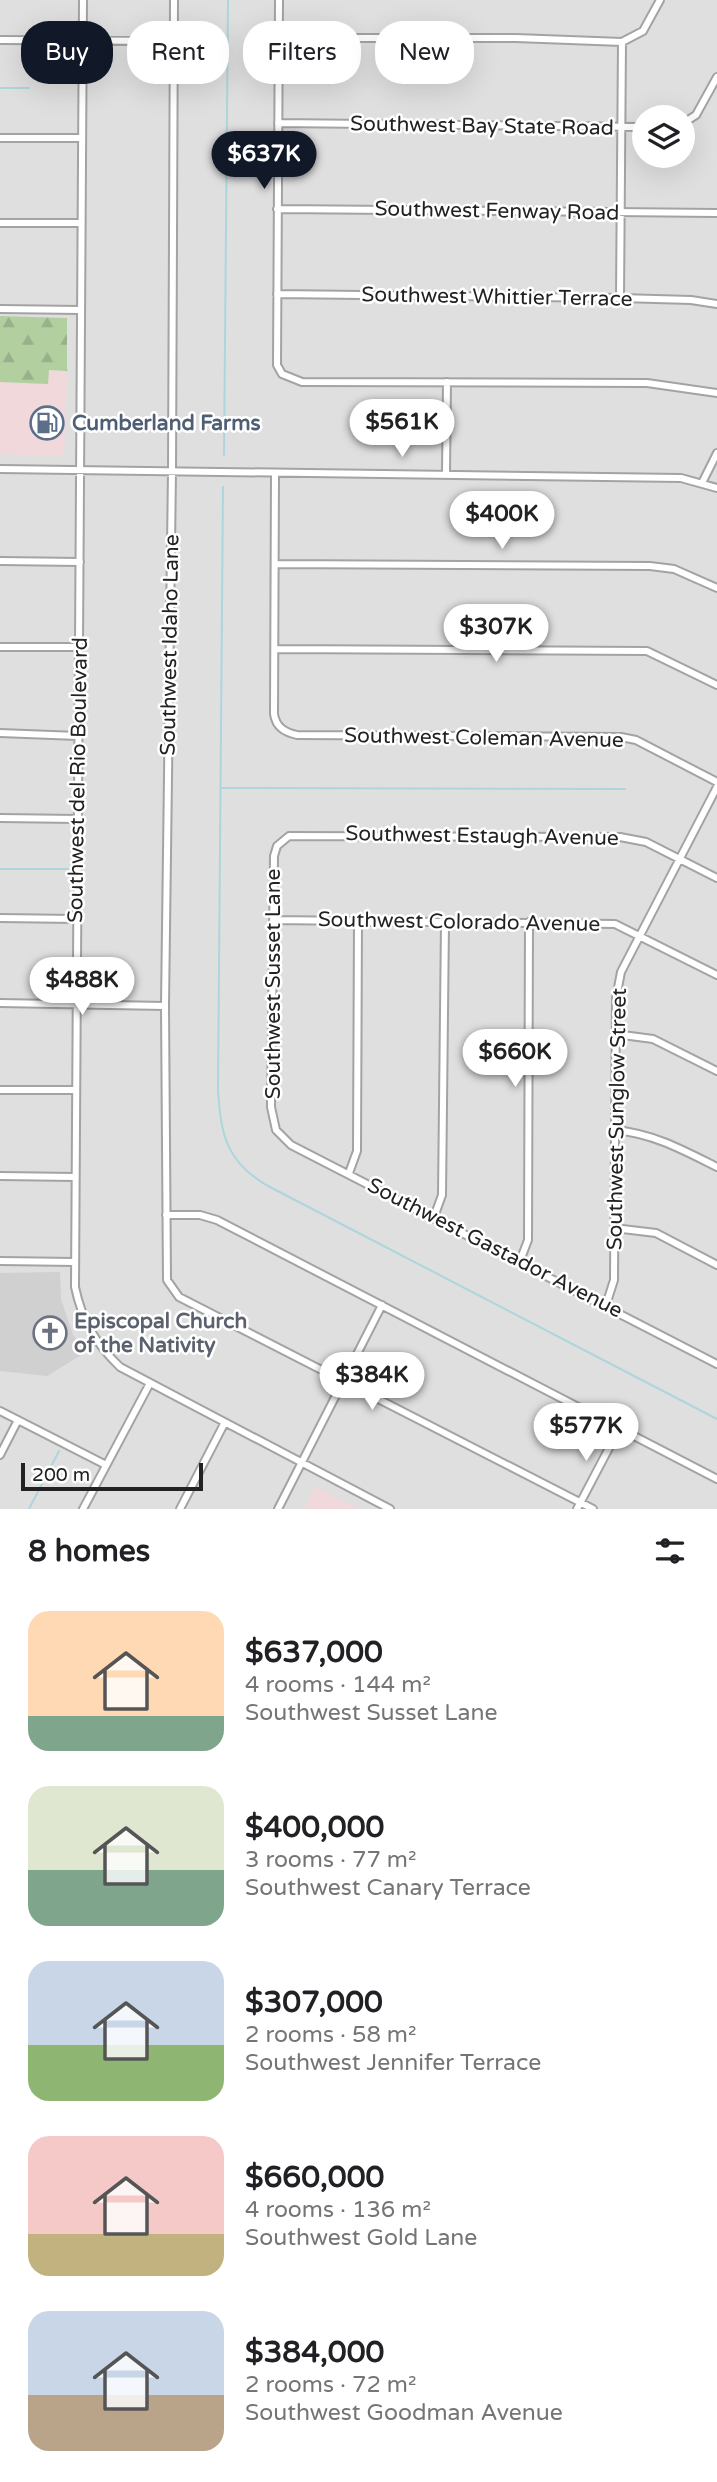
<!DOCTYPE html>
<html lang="en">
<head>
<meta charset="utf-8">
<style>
	:root { --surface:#fff; --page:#f6f6f6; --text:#202124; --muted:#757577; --accent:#111827 }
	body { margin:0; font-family:"Varela Round",sans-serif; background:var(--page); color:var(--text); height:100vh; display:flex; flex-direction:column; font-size:26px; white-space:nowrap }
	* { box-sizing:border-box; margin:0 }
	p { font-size:23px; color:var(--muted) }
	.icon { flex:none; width:38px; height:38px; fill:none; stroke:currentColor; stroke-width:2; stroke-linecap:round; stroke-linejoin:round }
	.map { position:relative; height:1509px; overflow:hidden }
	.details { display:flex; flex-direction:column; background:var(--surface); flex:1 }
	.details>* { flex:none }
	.banner { position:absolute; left:21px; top:21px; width:676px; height:63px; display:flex; gap:14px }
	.tools { position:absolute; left:632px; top:105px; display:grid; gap:14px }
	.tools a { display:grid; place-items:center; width:63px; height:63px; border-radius:50%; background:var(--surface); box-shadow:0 7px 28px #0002; font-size:35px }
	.scale { position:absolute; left:21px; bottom:18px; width:182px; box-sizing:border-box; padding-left:7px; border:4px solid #222; border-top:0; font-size:19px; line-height:24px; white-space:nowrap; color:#222; -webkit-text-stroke:5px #fff; paint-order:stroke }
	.price { position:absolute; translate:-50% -60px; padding:0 16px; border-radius:24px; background:#fff; color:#222; font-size:23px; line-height:46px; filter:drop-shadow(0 2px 4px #0008) }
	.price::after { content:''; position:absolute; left:50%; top:42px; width:21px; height:16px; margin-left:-10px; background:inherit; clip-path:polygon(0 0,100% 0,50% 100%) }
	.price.on { background:var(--accent); color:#fff }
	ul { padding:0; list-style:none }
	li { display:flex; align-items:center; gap:21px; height:175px; padding:0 28px }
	li span { display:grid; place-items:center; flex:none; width:196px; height:140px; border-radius:21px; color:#555 }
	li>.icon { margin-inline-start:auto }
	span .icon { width:84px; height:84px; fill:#fffc; stroke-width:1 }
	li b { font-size:30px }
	h2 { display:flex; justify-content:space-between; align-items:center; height:84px; padding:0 28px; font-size:30px }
	.chip { padding:0 24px; border-radius:28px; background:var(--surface); box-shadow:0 7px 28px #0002; font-size:24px; line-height:63px }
	.chip.on { background:var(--accent); color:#fff }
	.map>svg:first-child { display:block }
</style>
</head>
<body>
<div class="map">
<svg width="717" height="1509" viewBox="0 0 717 1509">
	<defs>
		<pattern id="forest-firs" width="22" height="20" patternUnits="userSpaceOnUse" patternTransform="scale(1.75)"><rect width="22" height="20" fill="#b2cfa0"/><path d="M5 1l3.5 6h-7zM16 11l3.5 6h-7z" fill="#99b18a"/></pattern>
	</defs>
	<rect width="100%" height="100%" fill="#f1eee9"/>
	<path fill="#dfdfdf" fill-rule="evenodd" d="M0 0H717V1509H0ZM644 117H682V156H644Z"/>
	<path fill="#f1d9db" d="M49 370 67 371 64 456 0 454V382L48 384Z
		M315 1487 358 1509H304Z"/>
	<path fill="#d0d0d0" d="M60 1272 61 1299 73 1335 86 1352 47 1376 0 1371V1273Z"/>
	<path fill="url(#forest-firs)" d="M0 316 67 318V371L49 370 48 384 0 382Z"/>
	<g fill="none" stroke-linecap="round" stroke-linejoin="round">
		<path stroke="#acd6dc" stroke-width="2" d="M0 88H29
			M224 455 228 0
			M223 487 218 1090C221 1135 226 1162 268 1186L717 1419
			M221 788 625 789
			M0 869H70
			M29 1509 59 1451"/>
		<defs>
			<path id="minor" d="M83 0 75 1287C82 1320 95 1343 120 1367L390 1509
				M174 0 172 471 165 1006 167 1280 179 1297 593 1509
				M279 0 277 365 282 374 302 382 647 383 717 393
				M279 38H516L622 42 643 31 660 0
				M0 40 174 41
				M278 123 644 127
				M682 124 696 115 717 77
				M0 138H82
				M277 209 717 213
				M0 223H81
				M277 294 620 298 691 300 717 304
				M620 298 622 42
				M0 309 80 310
				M0 469 681 478 717 488
				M275 473 274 714C276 727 284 732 297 735L621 737 636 740 717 782
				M446 473 447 382
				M702 483 717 453
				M0 561 80 562
				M275 564 650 566 674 569 717 588
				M0 647H80
				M275 649 647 651 717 685
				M0 733 78 736
				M0 818 78 819
				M717 878 646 842 620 837 289 836 277 846 274 856 271 1107 276 1130 291 1145 717 1364
				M0 918 76 919
				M273 920 615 924 717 975
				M0 1003 165 1006
				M615 1034 653 1039 717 1071
				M0 1090H76
				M616 1130C654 1134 683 1150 717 1167
				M349 1173 357 1151 358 921
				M0 1176 75 1177
				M166 1215H200L217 1220 717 1479
				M434 1217 442 1195 445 922
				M614 1228 656 1233 717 1265
				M0 1261 75 1262
				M520 1261 528 1240 529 922
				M606 1305 614 1280 616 998 621 972 717 787
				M0 1411 106 1465
				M0 1455 18 1420
				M83 1509 149 1385
				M180 1509 224 1424
				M278 1509 382 1305
				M577 1509 619 1429"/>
		</defs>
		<use href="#minor" stroke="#a3a3a3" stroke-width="10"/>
		<use href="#minor" stroke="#fff" stroke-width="6"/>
	</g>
	<defs>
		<symbol id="fuel-ring" viewBox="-11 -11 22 22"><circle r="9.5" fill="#fff" stroke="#5c6f8a" stroke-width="1.5"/><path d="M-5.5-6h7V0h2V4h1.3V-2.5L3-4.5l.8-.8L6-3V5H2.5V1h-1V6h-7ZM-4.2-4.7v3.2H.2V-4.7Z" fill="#5c6f8a"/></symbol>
		<symbol id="church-ring" viewBox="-11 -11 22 22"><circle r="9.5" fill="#fff" stroke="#6b7280" stroke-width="1.5"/><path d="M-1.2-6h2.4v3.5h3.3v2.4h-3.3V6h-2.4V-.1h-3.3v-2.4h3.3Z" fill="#6b7280"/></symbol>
	</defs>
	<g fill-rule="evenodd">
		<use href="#fuel-ring" x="28" y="404" width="38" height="38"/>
		<use href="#church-ring" x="31" y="1314" width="38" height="38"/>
	</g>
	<g text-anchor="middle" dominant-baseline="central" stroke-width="5" stroke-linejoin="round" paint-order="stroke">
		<g font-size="21" fill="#222" stroke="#fff">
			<text transform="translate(482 126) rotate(1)">Southwest Bay State Road</text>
			<text transform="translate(497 211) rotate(1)">Southwest Fenway Road</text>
			<text transform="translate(497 297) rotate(1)">Southwest Whittier Terrace</text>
			<text transform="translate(170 645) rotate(-89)">Southwest Idaho Lane</text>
			<text transform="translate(484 738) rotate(1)">Southwest Coleman Avenue</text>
			<text transform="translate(78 780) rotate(-89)">Southwest del Rio Boulevard</text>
			<text transform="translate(482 836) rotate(1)">Southwest Estaugh Avenue</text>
			<text transform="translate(459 922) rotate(1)">Southwest Colorado Avenue</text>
			<text transform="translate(273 984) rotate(-90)">Southwest Susset Lane</text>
			<text transform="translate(617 1119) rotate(-89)">Southwest Sunglow Street</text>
			<text transform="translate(495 1248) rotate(27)">Southwest Gastador Avenue</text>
		</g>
		<g font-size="21" font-weight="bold" fill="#4e5e75" stroke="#fff" text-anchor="start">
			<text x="72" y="423">Cumberland Farms</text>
		</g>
		<g font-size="21" font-weight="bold" fill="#5b616d" stroke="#fff" text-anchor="start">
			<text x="74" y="1321">Episcopal Church<tspan x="74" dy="24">of the Nativity</tspan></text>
		</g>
	</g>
</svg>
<div class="tools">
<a><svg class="icon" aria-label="layers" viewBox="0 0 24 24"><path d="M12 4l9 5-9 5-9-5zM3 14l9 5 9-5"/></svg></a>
</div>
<div class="scale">200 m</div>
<b class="price on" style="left:264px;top:191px">$637K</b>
<b class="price" style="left:402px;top:459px">$561K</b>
<b class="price" style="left:502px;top:551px">$400K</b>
<b class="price" style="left:496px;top:664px">$307K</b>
<b class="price" style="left:82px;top:1017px">$488K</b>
<b class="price" style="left:515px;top:1089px">$660K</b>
<b class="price" style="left:372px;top:1412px">$384K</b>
<b class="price" style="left:586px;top:1463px">$577K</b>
<div class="banner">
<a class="chip on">Buy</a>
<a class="chip">Rent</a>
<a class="chip">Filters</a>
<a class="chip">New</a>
</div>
</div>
<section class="details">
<h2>8 homes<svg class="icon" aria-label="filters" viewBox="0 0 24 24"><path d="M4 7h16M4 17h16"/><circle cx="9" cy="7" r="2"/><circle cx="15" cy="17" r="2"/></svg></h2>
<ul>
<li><span style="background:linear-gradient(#ffd9b3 75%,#7fa58c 0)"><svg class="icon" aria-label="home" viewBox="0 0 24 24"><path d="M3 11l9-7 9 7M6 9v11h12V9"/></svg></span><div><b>$637,000</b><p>4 rooms · 144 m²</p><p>Southwest Susset Lane</p></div></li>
<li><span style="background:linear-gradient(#dfe7d0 60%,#7fa58c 0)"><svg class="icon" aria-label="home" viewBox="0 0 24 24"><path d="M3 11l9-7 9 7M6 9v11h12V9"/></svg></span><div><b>$400,000</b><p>3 rooms · 77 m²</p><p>Southwest Canary Terrace</p></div></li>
<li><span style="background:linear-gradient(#c9d6e8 60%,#8fb573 0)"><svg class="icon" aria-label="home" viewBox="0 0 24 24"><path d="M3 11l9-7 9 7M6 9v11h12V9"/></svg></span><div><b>$307,000</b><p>2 rooms · 58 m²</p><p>Southwest Jennifer Terrace</p></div></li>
<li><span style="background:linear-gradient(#f6c9c9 70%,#c2b280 0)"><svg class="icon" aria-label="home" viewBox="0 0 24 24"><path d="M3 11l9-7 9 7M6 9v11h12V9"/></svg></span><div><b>$660,000</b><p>4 rooms · 136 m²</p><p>Southwest Gold Lane</p></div></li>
<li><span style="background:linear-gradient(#c9d6e8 60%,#b9a48a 0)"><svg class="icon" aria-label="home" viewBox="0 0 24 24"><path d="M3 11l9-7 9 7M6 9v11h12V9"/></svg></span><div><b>$384,000</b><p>2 rooms · 72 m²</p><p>Southwest Goodman Avenue</p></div></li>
</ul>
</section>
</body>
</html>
